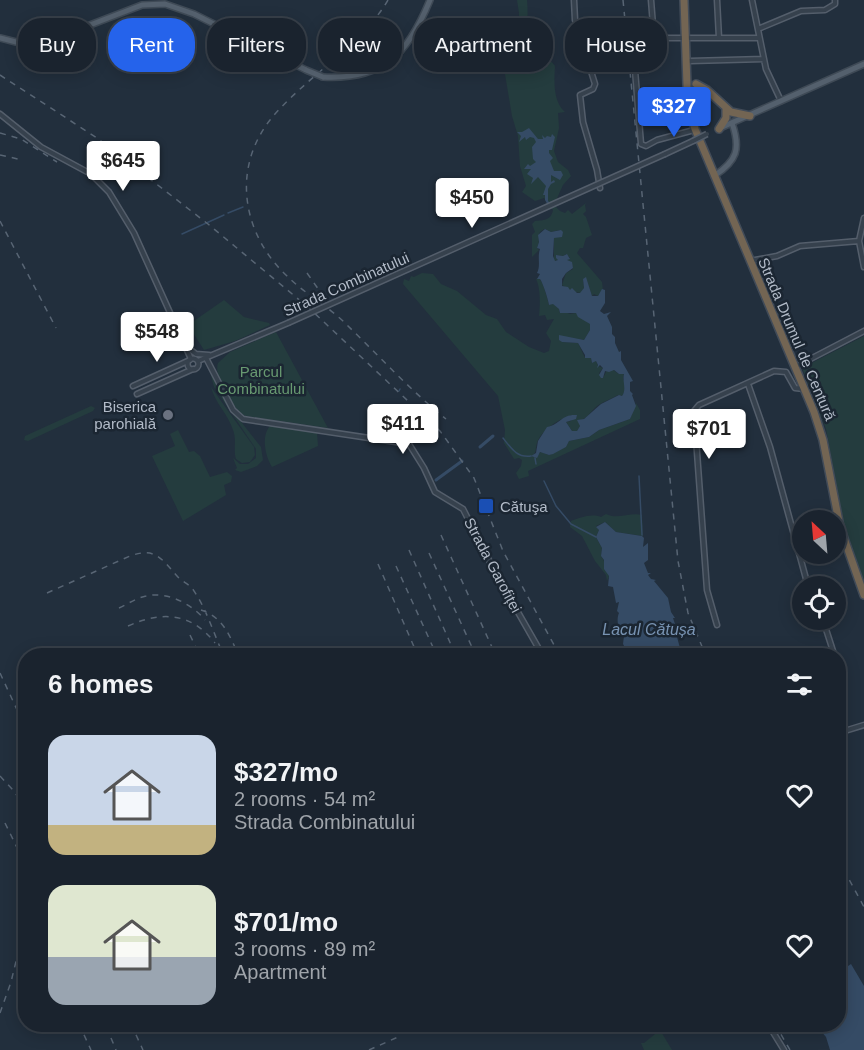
<!DOCTYPE html>
<html lang="en">
<head>
<meta charset="utf-8">
<style>
	:root { --surface:#1a232e; --page:#272f3a; --text:#f1f3f6; --muted:#9fa4aa; --line:#38404a; --accent:#2563eb }
	body { margin:0; font-family:Helvetica,sans-serif; background:var(--page); color:var(--text); height:100vh; display:flex; flex-direction:column; font-size:22px; white-space:nowrap }
	* { box-sizing:border-box; margin:0 }
	p { font-size:20px; color:var(--muted) }
	.icon { flex:none; width:33px; height:33px; fill:none; stroke:currentColor; stroke-width:2; stroke-linecap:round; stroke-linejoin:round }
	.map { position:relative; flex:1; overflow:hidden }
	.panel { position:absolute; left:18px; top:648px; width:828px; height:384px; display:flex; flex-direction:column; background:var(--surface); border-radius:24px; box-shadow:0 3px 15px #0003,0 0 0 2px var(--line) }
	.panel>* { flex:none }
	.top-card { position:absolute; left:18px; top:18px; width:828px; height:54px; display:flex; gap:12px }
	.needle { width:39px; rotate:334deg }
	.controls { position:absolute; left:792px; top:510px; display:grid; gap:12px }
	.controls a { display:grid; place-items:center; width:54px; height:54px; border-radius:50%; background:var(--surface); box-shadow:0 3px 15px #0003,0 0 0 2px var(--line); font-size:30px }
	.price { position:absolute; translate:-50% -51px; padding:0 14px; border-radius:6px; background:#fff; color:#222; font-size:20px; line-height:39px; filter:drop-shadow(0 2px 3px #0008) }
	.price::after { content:''; position:absolute; left:50%; top:36px; width:18px; height:14px; margin-left:-9px; background:inherit; clip-path:polygon(0 0,100% 0,50% 100%) }
	.price.active { background:var(--accent); color:#fff }
	ul { padding:0; list-style:none }
	li { display:flex; align-items:center; gap:18px; height:150px; padding:0 30px }
	li span { display:grid; place-items:center; flex:none; width:168px; height:120px; border-radius:18px; color:#555 }
	li>.icon { margin-inline-start:auto }
	span .icon { width:72px; height:72px; fill:#fffc; stroke-width:1 }
	li b { font-size:26px }
	h2 { display:flex; justify-content:space-between; align-items:center; height:72px; padding:0 30px; font-size:26px }
	.chip { padding:0 21px; border-radius:24px; background:var(--surface); box-shadow:0 3px 15px #0003,0 0 0 2px var(--line); font-size:21px; line-height:54px }
	.chip.active { background:var(--accent); color:#fff }
	.map>svg:first-child { display:block }
</style>
</head>
<body>
<div class="map">
<svg width="864" height="1050" viewBox="0 0 864 1050">
	<rect width="100%" height="100%" fill="#222f3d"/>
	<path fill="#243c3e" d="M517 0H527C529 17 524 37 536 52 542 59 551 59 555 66 554 81 553 102 565 112L558 113 559 128 554 151 558 162 568 170 571 176 563 185 554 205 560 211 565 213 568 210 572 214 586 203 585 205 586 211 583 214 586 217 592 235 586 238 583 248H580L577 253 602 282 603 290 598 296 594 294 592 296 587 281 583 279 584 288 581 293 570 291 562 285 566 273 573 269 571 262 567 260 570 258 566 254 563 256 556 255 559 260 554 261V237L557 236 560 230 551 232 545 229C534 233 542 240 537 248L539 250 532 257V235L535 232 532 224 535 221C543 220 551 221 553 210L544 198 535 201 522 192 526 186 520 166 518 136 512 116 505 74 509 63 518 51 519 13Z
		M422 273 433 274 441 284 457 291 486 315 497 319 506 332 529 347 544 353 549 351 551 341 546 333 554 319 547 320 545 315 539 316C540 306 541 289 536 279L538 278 537 279H540C544 285 547 298 549 305L553 303 559 309 560 313 565 312 570 314 576 313 590 324V330L584 340 559 336 562 342 578 343 585 358H591L592 363 596 361 598 366 603 368 599 373 603 378 607 370H613L619 374 624 373 623 379C626 383 626 391 622 396L618 395C611 399 604 401 597 406 590 412 588 418 579 421L580 426 577 431H572L566 422 571 421 574 415C561 417 541 430 537 443 535 449 537 452 532 456L535 457 541 452 549 455 566 447 569 441 589 437 599 430 630 419 636 403 640 410V419L528 471 529 476 519 479 516 473 521 466 522 460 519 458 514 459 504 443 505 430 498 396 403 284 404 279 409 281 411 276 414 277Z
		M224 300 244 317 269 323 270 325 235 341 204 350 188 325Z
		M276 332 328 428 246 416C233 411 213 376 218 363L230 352Z
		M864 336V581L844 524 826 429 802 368Z
		M210 372 231 409 261 447 263 460 257 466 241 472 235 470 237 468 233 458 240 464H248L256 458V449L214 387Z
		M211 387 254 447 255 455 250 462 242 463 236 459C233 450 237 440 233 430 228 414 215 403 211 387Z
		M91 406 95 408 93 411 28 441 24 440 25 436Z
		M277 425 317 433 318 446 272 467C265 456 261 436 270 426Z
		M178 430 189 452 194 451 200 456 210 477 227 472 232 476 231 482 224 485 226 495 183 521 152 456 175 446 170 434Z
		M606 514C617 520 630 512 642 515L643 536 616 532 605 522 596 526 599 530 596 537 602 548 601 556C606 562 605 569 609 576L607 581 606 575 595 561 582 536 570 527 571 521C579 518 591 513 601 517Z
		M660 1030 672 1050H644L641 1043H644Z"/>
	<path fill="#354b65" d="M529 128 538 139H543L542 135 545 138 547 136 551 137 552 134 555 137 552 150H549V153L553 158 550 161 554 171H561L563 175 560 180 551 175V182L554 180 555 182 551 184 548 189V201L552 205 549 207 545 200V195H543L546 186 538 177 531 184 533 178 527 174 531 169H524L528 164 530 166 536 162 533 159 532 147 536 142 534 138 530 137 526 140 525 137 519 142 521 136 517 132H522Z
		M545 229 551 232 561 230 563 232 562 237 554 238 553 256 555 261 558 260 556 258V255L563 256 567 254 570 259 567 260 572 262 573 268 566 273 562 279V286L568 287 570 290 572 288 577 293H580L584 288 583 279 586 277 592 296H598L602 289 605 290V303L600 311 604 314 611 312 607 316 612 327V334L615 337V343L619 352 621 351V360L633 381 630 382V391L633 394 632 395 636 406 630 419 599 430 589 437 569 441 566 447 553 454 549 455 540 452 537 458 531 456 536 453 538 441 547 427C561 424 561 414 577 415L576 419 566 422 572 431H577L580 426 577 420 584 419 601 404 619 395 622 396C627 389 622 381 624 374H619L614 370 609 372 605 371 603 378H601L599 375 603 368 600 365 597 368 598 365 596 361 592 363 591 358H585V355L578 343 562 342 559 340V335L584 340 590 330V324L578 317 576 313H560L559 309 553 304 549 305C548 299 543 283 540 279H537L540 274 537 273C541 266 537 257 540 249L537 248 539 242 538 235Z
		M605 522 616 532 642 536 644 538 643 547 648 543V560L644 563 648 573H651L648 575 651 579 656 580 654 581 668 598 671 612 675 618H673L677 630H675L682 655H629L623 644 624 636C618 632 616 619 619 613L617 611 619 602 616 603 613 587 608 586 609 576 604 569V560L601 556 602 548 596 537 599 530 596 527Z
		M839 956 844 959 848 966 851 964 864 986V1050H830L826 1037 816 1025 838 1024Z"/>
	<g fill="none" stroke-linecap="round" stroke-linejoin="round">
		<path stroke="#354b65" stroke-width="1.5" d="M228 213 243 207
			M182 234 224 215
			M399 391 400 389
			M503 438C511 448 517 458 531 456
			M535 458 536 464
			M639 476 642 535
			M544 481 556 506 571 524 596 537"/>
		<path stroke="#354b65" stroke-width="3" d="M480 447 493 436
			M436 480 462 461"/>
		<defs>
			<path id="minor" d="M574 0 575 20 595 84 593 89 580 95 583 122 597 170 600 188
				M651 0 654 38H686
				M717 0 719 38
				M752 0 766 69 781 101
				M758 29 801 11 825 10 835 4V0
				M690 38H759
				M690 61 764 59
				M635 70 641 144 646 146 657 140 694 130
				M0 114 41 147 91 174 109 192 134 233 191 359
				M665 154 693 141
				M864 218 859 241 864 267
				M750 261 777 256 800 246 859 241
				M187 347 196 354 209 355
				M206 358 233 410 243 419 409 444 424 468 435 492 463 509 495 572 543 656
				M187.5 364a5.5 5.5 0 1 1 11 0a5.5 5.5 0 1 1-11 0Z
				M198 361 288 323
				M795 367 864 331
				M748 384 770 447 808 586
				M133 386 190 360
				M137 394 193 369
				M816 620 818 622 824 623 833 651
				M717 625 707 590 694 411 699 405 774 371 786 372 795 388 804 389
				M838 733 864 725
				M768 1024 784 1050"/>
			<path id="major" d="M0 38 20 43H43L142 5 165 4 194 14 306 70
				M323 77C384 80 408 54 430 0
				M720 128 864 64
				M714 176C737 161 741 149 732 123"/>
			<path id="highway" d="M684 0 687 85
				M696 84 707 90 731 112 750 116
				M687 87 690 111 695 129 814 412 823 440 840 527 864 595
				M719 129 726 118V108"/>
		</defs>
		<use href="#minor" stroke="#545e6b" stroke-width="7"/>
		<use href="#major" stroke="#3f4a56" stroke-width="8"/>
		<use href="#highway" stroke="#414b58" stroke-width="10"/>
		<use href="#minor" stroke="#36414d" stroke-width="4"/>
		<use href="#major" stroke="#54606d" stroke-width="5"/>
		<use href="#highway" stroke="#736553" stroke-width="7"/>
		<path stroke="#586574" stroke-width="1.5" stroke-dasharray="6 6" stroke-linecap="butt" d="M388 0C362 45 303 79 270 120 231 170 243 235 287 276 304 293 326 305 344 322 377 354 410 390 446 419
			M623 0 678 561 688 613 706 656
			M0 75 97 138 208 224 309 308 440 431 474 478 503 551 560 656
			M0 133 21 139 57 162
			M0 155 18 159
			M0 221 56 328
			M307 273 326 300
			M441 535 496 656
			M409 550 456 656
			M429 553 476 656
			M378 564 418 656
			M396 566 437 656
			M47 593 130 556C155 547 161 558 177 576 182 582 190 584 194 591 207 610 214 635 224 656
			M119 608C128 604 136 598 146 596 167 591 192 604 205 620
			M201 610C224 618 229 635 239 656
			M128 626C161 611 191 612 215 643
			M190 635 200 656
			M0 673 26 729
			M0 776 13 790 26 808
			M5 823 26 866
			M838 859 864 907
			M0 1013 11 982 26 920
			M79 1024 91 1050
			M131 1024 143 1050
			M775 1024 790 1050
			M111 1038 116 1050
			M369 1050 398 1037"/>
		<defs>
			<path id="minor-bridge" d="M693 141 707 134
				M288 323 665 154"/>
			<path id="major-bridge" d="M306 70 323 77"/>
		</defs>
		<use href="#minor-bridge" stroke="#545e6b" stroke-width="7" stroke-linecap="butt"/>
		<use href="#major-bridge" stroke="#3f4a56" stroke-width="8" stroke-linecap="butt"/>
		<use href="#minor-bridge" stroke="#36414d" stroke-width="4"/>
		<use href="#major-bridge" stroke="#54606d" stroke-width="5"/>
	</g>
	<circle fill="#6b7280" stroke="#1b2632" stroke-width="2" cx="168" cy="415" r="6"/>
	<rect fill="#1a4fb4" stroke="#1b2632" stroke-width="2" x="478" y="498" width="16" height="16" rx="3"/>
	<g text-anchor="middle" dominant-baseline="central" stroke-width="5" stroke-linejoin="round" paint-order="stroke">
		<g font-size="15" fill="#b2bbc8" stroke="#1b2632">
			<text transform="translate(346 284) rotate(-24)">Strada Combinatului</text>
			<text transform="translate(797 339) rotate(67)">Strada Drumul de Centură</text>
			<text transform="translate(493 565) rotate(62)">Strada Garofiței</text>
		</g>
		<g font-size="15" fill="#689a71" stroke="#1b2632">
			<text x="261" y="371">Parcul<tspan x="261" dy="17">Combinatului</tspan></text>
		</g>
		<g font-size="15" fill="#b2bbc8" stroke="#1b2632" text-anchor="end">
			<text x="156" y="406">Biserica<tspan x="156" dy="17">parohială</tspan></text>
			<text x="500" y="506" text-anchor="start">Cătuşa</text>
		</g>
		<g font-size="16" font-style="italic" fill="#7893b2" stroke="#1b2632">
			<text x="649" y="629">Lacul Cătușa</text>
		</g>
	</g>
</svg>
<div class="controls">
<a><svg class="needle" viewBox="-14 -14 28 28"><path d="M0-13l5 13h-10z" fill="#e53935"/><path d="M0 13l5-13h-10z" fill="#9fa4aa"/></svg></a>
<a><svg class="icon" aria-label="locate" viewBox="0 0 24 24"><circle cx="12" cy="12" r="6"/><path d="M12 2v4M12 18v4M2 12h4M18 12h4"/></svg></a>
</div>
<b class="price active" style="left:674px;top:138px">$327</b>
<b class="price" style="left:123px;top:192px">$645</b>
<b class="price" style="left:472px;top:229px">$450</b>
<b class="price" style="left:157px;top:363px">$548</b>
<b class="price" style="left:403px;top:455px">$411</b>
<b class="price" style="left:709px;top:460px">$701</b>
<div class="top-card">
<a class="chip">Buy</a>
<a class="chip active">Rent</a>
<a class="chip">Filters</a>
<a class="chip">New</a>
<a class="chip">Apartment</a>
<a class="chip">House</a>
</div>
<section class="panel">
<h2>6 homes<svg class="icon" aria-label="filters" viewBox="0 0 24 24"><path d="M4 7h16M4 17h16"/><circle cx="9" cy="7" r="2"/><circle cx="15" cy="17" r="2"/></svg></h2>
<ul>
<li><span style="background:linear-gradient(#c9d6e8 75%,#c2b280 0)"><svg class="icon" aria-label="home" viewBox="0 0 24 24"><path d="M3 11l9-7 9 7M6 9v11h12V9"/></svg></span><div><b>$327/mo</b><p>2 rooms · 54 m²</p><p>Strada Combinatului</p></div><svg class="icon" aria-label="heart" viewBox="0 0 24 24"><path d="M12 20l-8-8c-3-5 5-10 8-4 3-6 11-1 8 4z"/></svg></li>
<li><span style="background:linear-gradient(#dfe7d0 60%,#9aa5b1 0)"><svg class="icon" aria-label="home" viewBox="0 0 24 24"><path d="M3 11l9-7 9 7M6 9v11h12V9"/></svg></span><div><b>$701/mo</b><p>3 rooms · 89 m²</p><p>Apartment</p></div><svg class="icon" aria-label="heart" viewBox="0 0 24 24"><path d="M12 20l-8-8c-3-5 5-10 8-4 3-6 11-1 8 4z"/></svg></li>
</ul>
</section>
</div>
</body>
</html>
